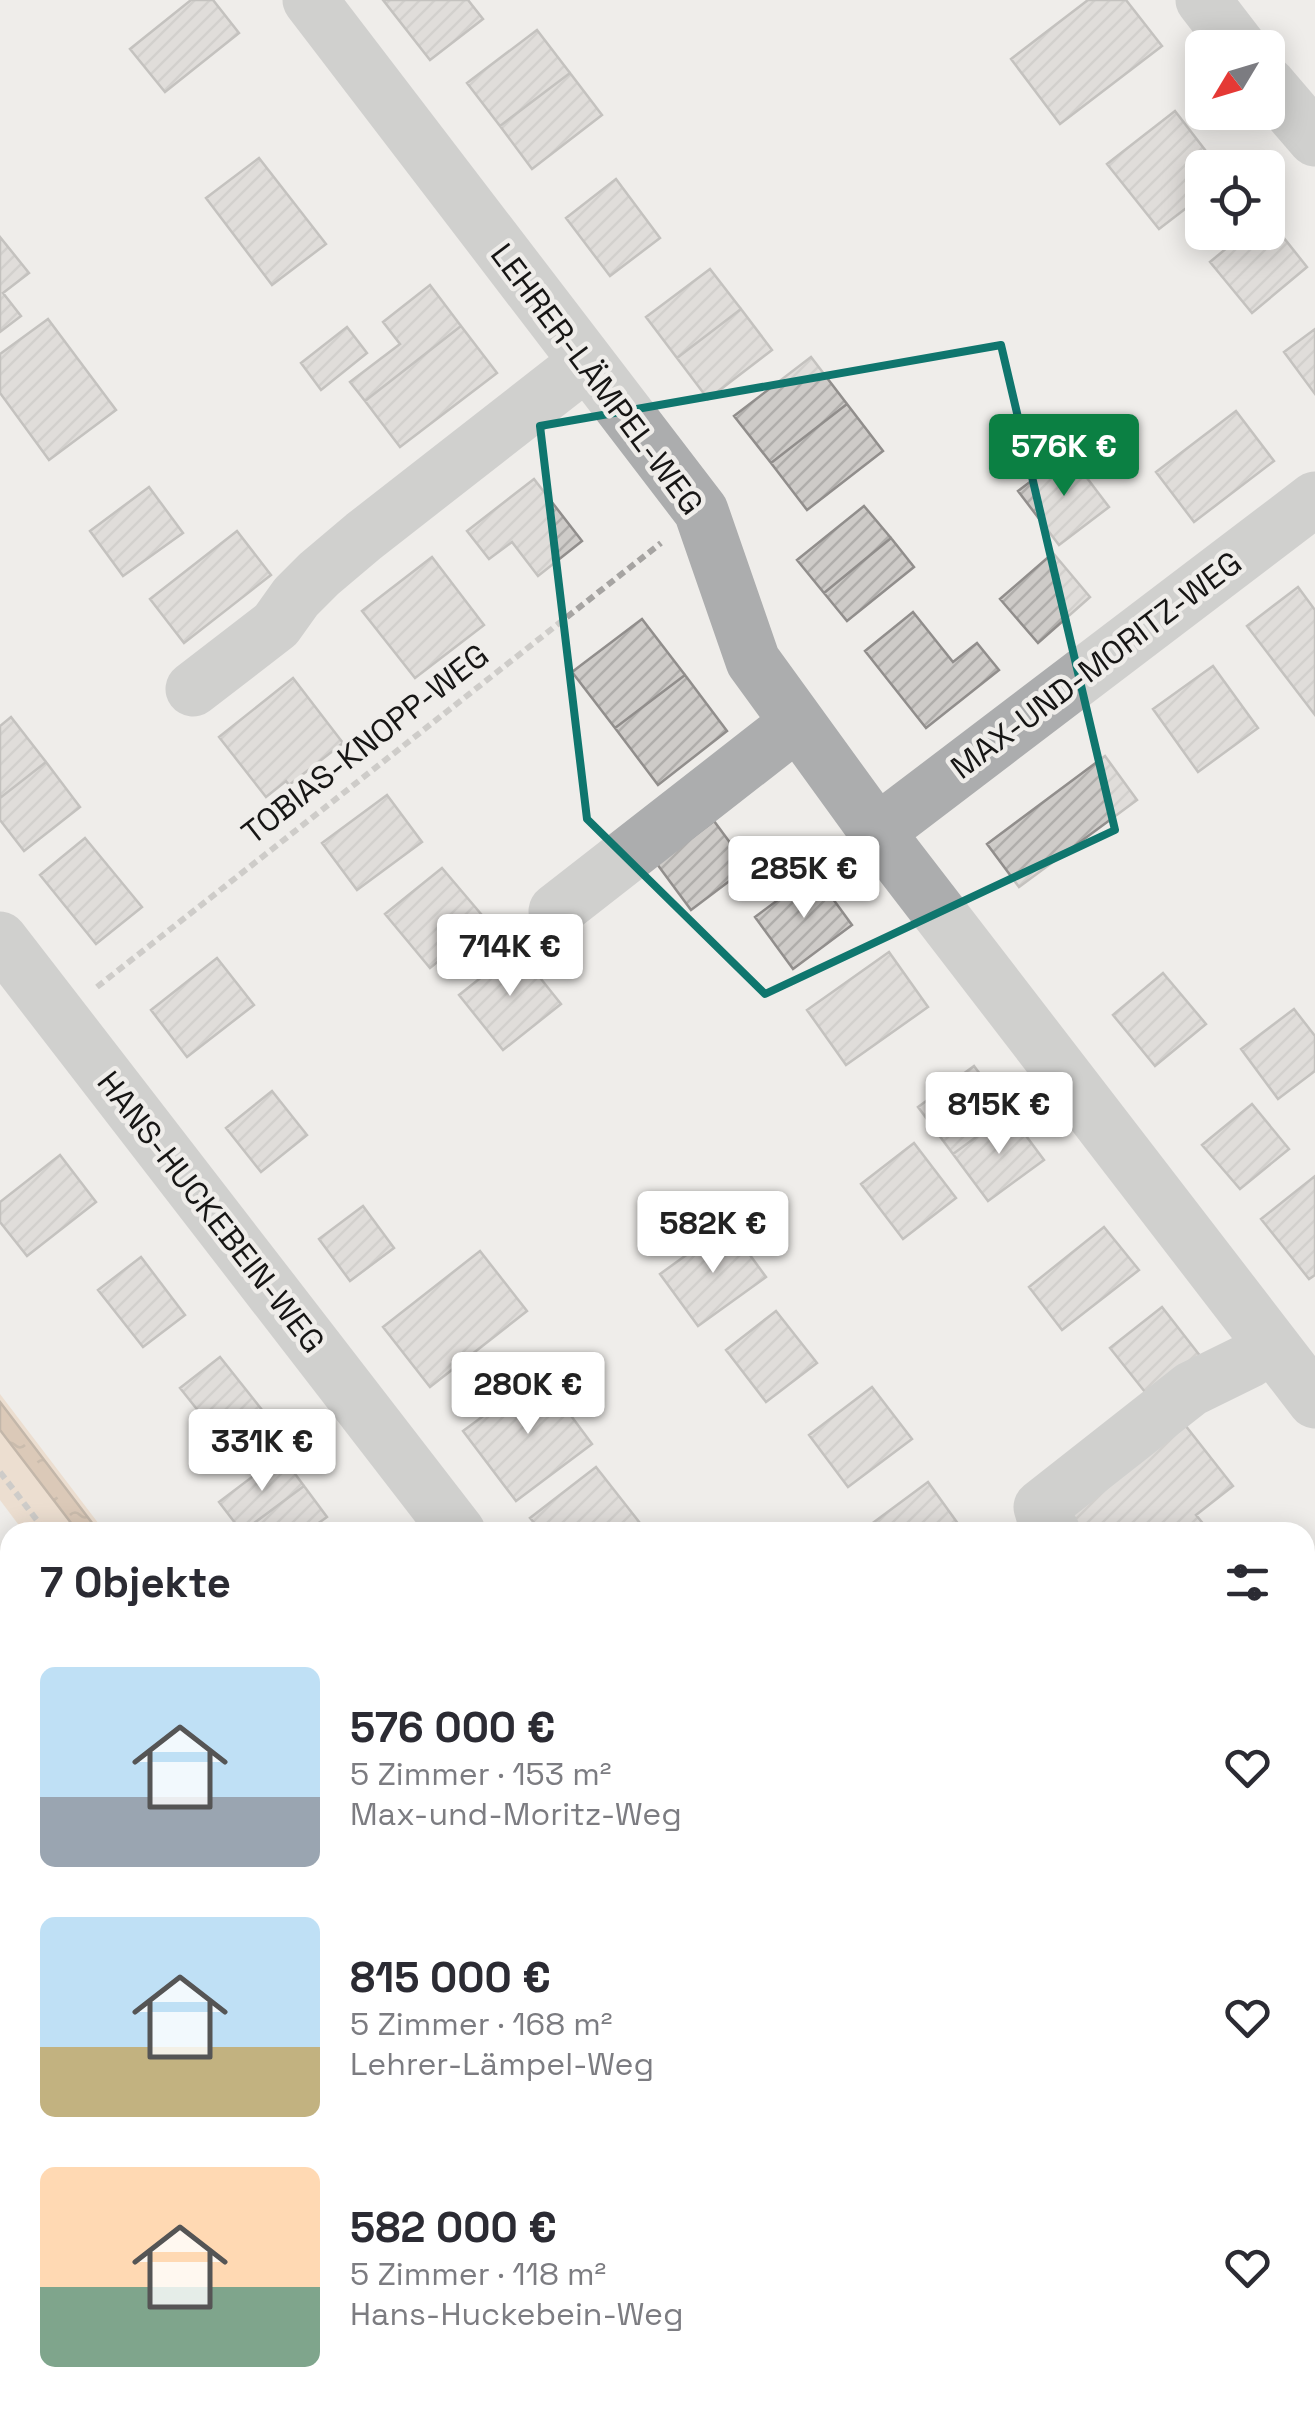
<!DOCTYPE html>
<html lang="de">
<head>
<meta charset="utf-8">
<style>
	:root { --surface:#fff; --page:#f7f7f7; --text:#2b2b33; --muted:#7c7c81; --accent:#0b8043 }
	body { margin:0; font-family:"Space Grotesk",sans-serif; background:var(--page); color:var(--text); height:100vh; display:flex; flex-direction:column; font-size:38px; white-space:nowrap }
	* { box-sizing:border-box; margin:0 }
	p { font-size:32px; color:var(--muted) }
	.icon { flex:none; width:55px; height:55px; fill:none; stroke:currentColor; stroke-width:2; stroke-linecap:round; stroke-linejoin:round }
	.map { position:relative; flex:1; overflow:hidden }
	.drawer { position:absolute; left:0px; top:1522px; width:1315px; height:892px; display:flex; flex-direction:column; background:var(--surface); border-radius:30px 30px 0 0; box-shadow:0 5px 25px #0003 }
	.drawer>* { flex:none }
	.needle { width:65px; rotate:232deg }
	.fabs { position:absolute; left:1185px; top:30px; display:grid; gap:20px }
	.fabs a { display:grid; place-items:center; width:100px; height:100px; border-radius:15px; background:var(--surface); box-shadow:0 5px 25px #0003; font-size:50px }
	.price { position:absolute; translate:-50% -85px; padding:0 22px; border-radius:10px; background:#fff; color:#222; font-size:32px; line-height:65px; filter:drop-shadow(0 2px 5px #0008) }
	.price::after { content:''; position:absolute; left:50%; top:60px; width:30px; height:22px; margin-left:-15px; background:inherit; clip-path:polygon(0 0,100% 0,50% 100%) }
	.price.selected { background:var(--accent); color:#fff }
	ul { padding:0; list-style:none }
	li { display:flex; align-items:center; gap:30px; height:250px; padding:0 40px }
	li span { display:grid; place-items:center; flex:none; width:280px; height:200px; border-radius:15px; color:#555 }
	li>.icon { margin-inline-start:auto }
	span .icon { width:120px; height:120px; fill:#fffc; stroke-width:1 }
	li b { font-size:42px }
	h2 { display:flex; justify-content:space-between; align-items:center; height:120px; padding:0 40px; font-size:42px }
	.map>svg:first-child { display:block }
</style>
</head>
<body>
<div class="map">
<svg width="1315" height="2413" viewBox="0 0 1315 2413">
	<defs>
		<pattern id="water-ripples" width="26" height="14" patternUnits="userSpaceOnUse" patternTransform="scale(2.5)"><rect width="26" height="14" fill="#c39e7c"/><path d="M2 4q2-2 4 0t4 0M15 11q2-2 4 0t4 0" fill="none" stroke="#9d8064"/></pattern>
		<pattern id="building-hatch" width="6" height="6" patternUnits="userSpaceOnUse" patternTransform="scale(2.5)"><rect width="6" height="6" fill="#cecbc8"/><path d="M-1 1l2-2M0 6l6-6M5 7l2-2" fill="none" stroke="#b0aeab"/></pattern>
	</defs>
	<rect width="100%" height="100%" fill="#efedea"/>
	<path fill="#e8ccb1" d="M0 1394 105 1532H24L0 1500Z
		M1315 2314V2413H1199L1208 2405H1305V2323Z"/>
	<path fill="url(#water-ripples)" stroke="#8f755d" stroke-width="2.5" d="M0 1402 99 1532H78L0 1430Z"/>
	<path fill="url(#building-hatch)" stroke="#918e8c" stroke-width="2.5" d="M191 0H213L239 33 165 92 130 49Z
		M383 0H468L483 19 430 60Z
		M1088 0H1126L1162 46 1060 124 1011 59Z
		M537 30 570 73 500 126 467 83Z
		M570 73 602 115 532 169 500 126Z
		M1175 111 1219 168H1202V196L1159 229 1107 164Z
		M259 158 326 244 272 285 206 198Z
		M616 179 660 238 610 276 566 218Z
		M1268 218 1307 267 1252 313 1210 262 1246 232H1268Z
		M0 237 29 273 3 293 21 316 0 332Z
		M710 269 741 309 677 358 646 317Z
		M430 285 461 326 365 401 350 382 400 344 383 322Z
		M741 309 772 350 708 399 677 358Z
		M48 319 116 410 49 460 0 393V354Z
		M461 326 497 373 400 447 365 401Z
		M347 327 367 353 321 390 301 363Z
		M1315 329V394L1284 352Z
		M811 357 847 404 771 463 734 416Z
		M847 404 883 451 807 510 771 463Z
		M1236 411 1274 461 1194 522 1156 472Z
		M1068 453 1109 507 1059 545 1018 491Z
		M534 479 582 541 538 576 512 542 489 559 467 531Z
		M149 487 183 533 123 576 90 531Z
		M864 506 891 538 824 593 797 560Z
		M237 531 271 575 184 643 150 599Z
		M891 538 914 567 847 621 824 593Z
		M1053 553 1090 597 1038 643 1000 599Z
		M432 557 484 625 415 678 362 611Z
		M1298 587 1315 610V715L1247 626Z
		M913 612 953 662 977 643 999 670 926 728 865 651Z
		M642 619 685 675 615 728 572 672Z
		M1213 666 1258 728 1198 772 1153 709Z
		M685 675 727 731 658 785 615 728Z
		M293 678 343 743 289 785 286 781 266 797 219 737Z
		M11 717 46 762 0 798V726Z
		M1105 756 1137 800 1019 887 987 844Z
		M46 762 80 807 24 851 0 820V798Z
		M387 795 422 842 357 890 322 843Z
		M714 821 748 867 691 910 657 864Z
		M85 838 142 907 96 944 40 875Z
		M442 868 487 921 430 968 385 914Z
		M814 873 852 925 793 969 755 917Z
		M517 949 561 1004 503 1050 459 995Z
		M889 952 928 1007 846 1065 807 1010Z
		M217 958 254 1005 187 1057 151 1010Z
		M1163 973 1206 1024 1155 1066 1113 1015Z
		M1294 1009 1315 1036V1071L1278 1099 1241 1049Z
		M974 1066 1009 1113 953 1154 918 1107Z
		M272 1091 307 1135 261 1172 226 1128Z
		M1252 1104 1289 1149 1240 1189 1202 1145Z
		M1009 1113 1044 1160 988 1201 953 1154Z
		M914 1143 956 1198 903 1239 861 1184Z
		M60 1155 96 1202 27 1256 0 1222V1202Z
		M1315 1176V1275L1309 1279 1261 1219Z
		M363 1206 394 1248 350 1281 319 1239Z
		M728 1225 766 1277 698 1326 660 1274Z
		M1104 1227 1139 1270 1062 1330 1029 1287Z
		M480 1251 527 1311 430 1387 383 1327Z
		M141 1257 185 1315 143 1347 98 1290Z
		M1162 1307 1201 1357 1149 1397 1110 1348Z
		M776 1311 817 1363 766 1402 726 1350Z
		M220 1357 270 1420 231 1452 180 1388Z
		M540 1374 592 1444 516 1501 463 1431Z
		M872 1387 912 1439 848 1487 809 1435Z
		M1185 1425 1233 1486 1196 1515 1210 1532H1079L1067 1517Z
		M281 1455 304 1486 242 1532 219 1502Z
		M596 1467 647 1532H542L530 1518Z
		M928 1482 964 1532H875L870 1525Z
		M304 1486 327 1517 306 1532H242Z
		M1305 1970 1315 1983V1995L1305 2002Z
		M0 1993H10V2031L0 2032Z
		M1315 2072V2126L1305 2113V2080Z
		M387 2405H428V2413H388Z
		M933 2405H976L965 2413H939Z"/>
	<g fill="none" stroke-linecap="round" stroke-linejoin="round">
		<path stroke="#a6a4a2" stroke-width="6" stroke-dasharray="8 5" stroke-linecap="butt" d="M97 987 661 543
			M0 1472 46 1532
			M331 2405V2413
			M695 2405 701 2413"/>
		<path stroke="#acadae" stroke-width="55" d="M310 0 701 511 753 661 877 832 1315 1401
			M1203 0 1240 48
			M1268 84 1315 139
			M193 689 276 625 296 597 319 574 364 536 587 362
			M877 832 1315 499
			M556 911 797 723
			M0 939 458 1532
			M1053 1532 1046 1524 1041 1507 1191 1389 1250 1360 1271 1344
			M1305 1883 1315 1875
			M0 2256 10 2269
			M114 2405 120 2413
			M1129 2405 1135 2413"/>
	</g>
	<path d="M0 0H1315V2413H0ZM1001 345 1115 830 765 994 587 819 540 426Z" fill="#efedea" fill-opacity=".55" fill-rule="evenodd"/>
	<path fill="none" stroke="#0f766e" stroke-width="8" stroke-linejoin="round" d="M1001 345 1115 830 765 994 587 819 540 426Z"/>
	<g text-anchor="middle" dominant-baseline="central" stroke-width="9" stroke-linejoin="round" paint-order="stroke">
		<g font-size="32" fill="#171615" stroke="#efedea">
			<text transform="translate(597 379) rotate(53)">LEHRER-LÄMPEL-WEG</text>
			<text transform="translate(1096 665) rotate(-37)">MAX-UND-MORITZ-WEG</text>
			<text transform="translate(365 744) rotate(-38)">TOBIAS-KNOPP-WEG</text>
			<text transform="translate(211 1212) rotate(52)">HANS-HUCKEBEIN-WEG</text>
		</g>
	</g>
</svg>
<div class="fabs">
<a><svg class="needle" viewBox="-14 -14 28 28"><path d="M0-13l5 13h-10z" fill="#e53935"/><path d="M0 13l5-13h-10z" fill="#7c7c81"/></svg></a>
<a><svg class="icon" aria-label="locate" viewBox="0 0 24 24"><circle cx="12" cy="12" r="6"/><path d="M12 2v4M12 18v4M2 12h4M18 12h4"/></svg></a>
</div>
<b class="price selected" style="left:1064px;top:499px">576K €</b>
<b class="price" style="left:804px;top:921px">285K €</b>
<b class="price" style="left:510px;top:999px">714K €</b>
<b class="price" style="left:999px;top:1157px">815K €</b>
<b class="price" style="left:713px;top:1276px">582K €</b>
<b class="price" style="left:528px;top:1437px">280K €</b>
<b class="price" style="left:262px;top:1494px">331K €</b>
<section class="drawer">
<h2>7 Objekte<svg class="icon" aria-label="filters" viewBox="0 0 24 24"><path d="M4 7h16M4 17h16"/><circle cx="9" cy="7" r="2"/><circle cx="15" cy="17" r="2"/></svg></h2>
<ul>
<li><span style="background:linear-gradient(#bfe0f5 65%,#9aa5b1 0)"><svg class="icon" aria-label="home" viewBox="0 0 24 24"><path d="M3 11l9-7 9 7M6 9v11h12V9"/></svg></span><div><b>576 000 €</b><p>5 Zimmer · 153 m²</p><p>Max-und-Moritz-Weg</p></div><svg class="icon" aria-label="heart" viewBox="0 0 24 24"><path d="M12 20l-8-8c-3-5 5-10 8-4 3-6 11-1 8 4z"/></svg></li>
<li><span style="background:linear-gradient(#bfe0f5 65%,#c2b280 0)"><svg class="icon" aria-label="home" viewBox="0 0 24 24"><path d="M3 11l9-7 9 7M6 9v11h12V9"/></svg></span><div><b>815 000 €</b><p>5 Zimmer · 168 m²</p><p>Lehrer-Lämpel-Weg</p></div><svg class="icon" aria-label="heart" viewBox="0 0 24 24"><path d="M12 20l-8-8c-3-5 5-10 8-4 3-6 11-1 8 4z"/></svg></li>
<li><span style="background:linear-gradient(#ffd9b3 60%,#7fa58c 0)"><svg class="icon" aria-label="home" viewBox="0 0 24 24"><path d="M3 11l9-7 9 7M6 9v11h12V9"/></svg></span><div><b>582 000 €</b><p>5 Zimmer · 118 m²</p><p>Hans-Huckebein-Weg</p></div><svg class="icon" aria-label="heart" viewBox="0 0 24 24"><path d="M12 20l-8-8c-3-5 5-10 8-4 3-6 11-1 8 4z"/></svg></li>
</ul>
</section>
</div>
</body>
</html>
